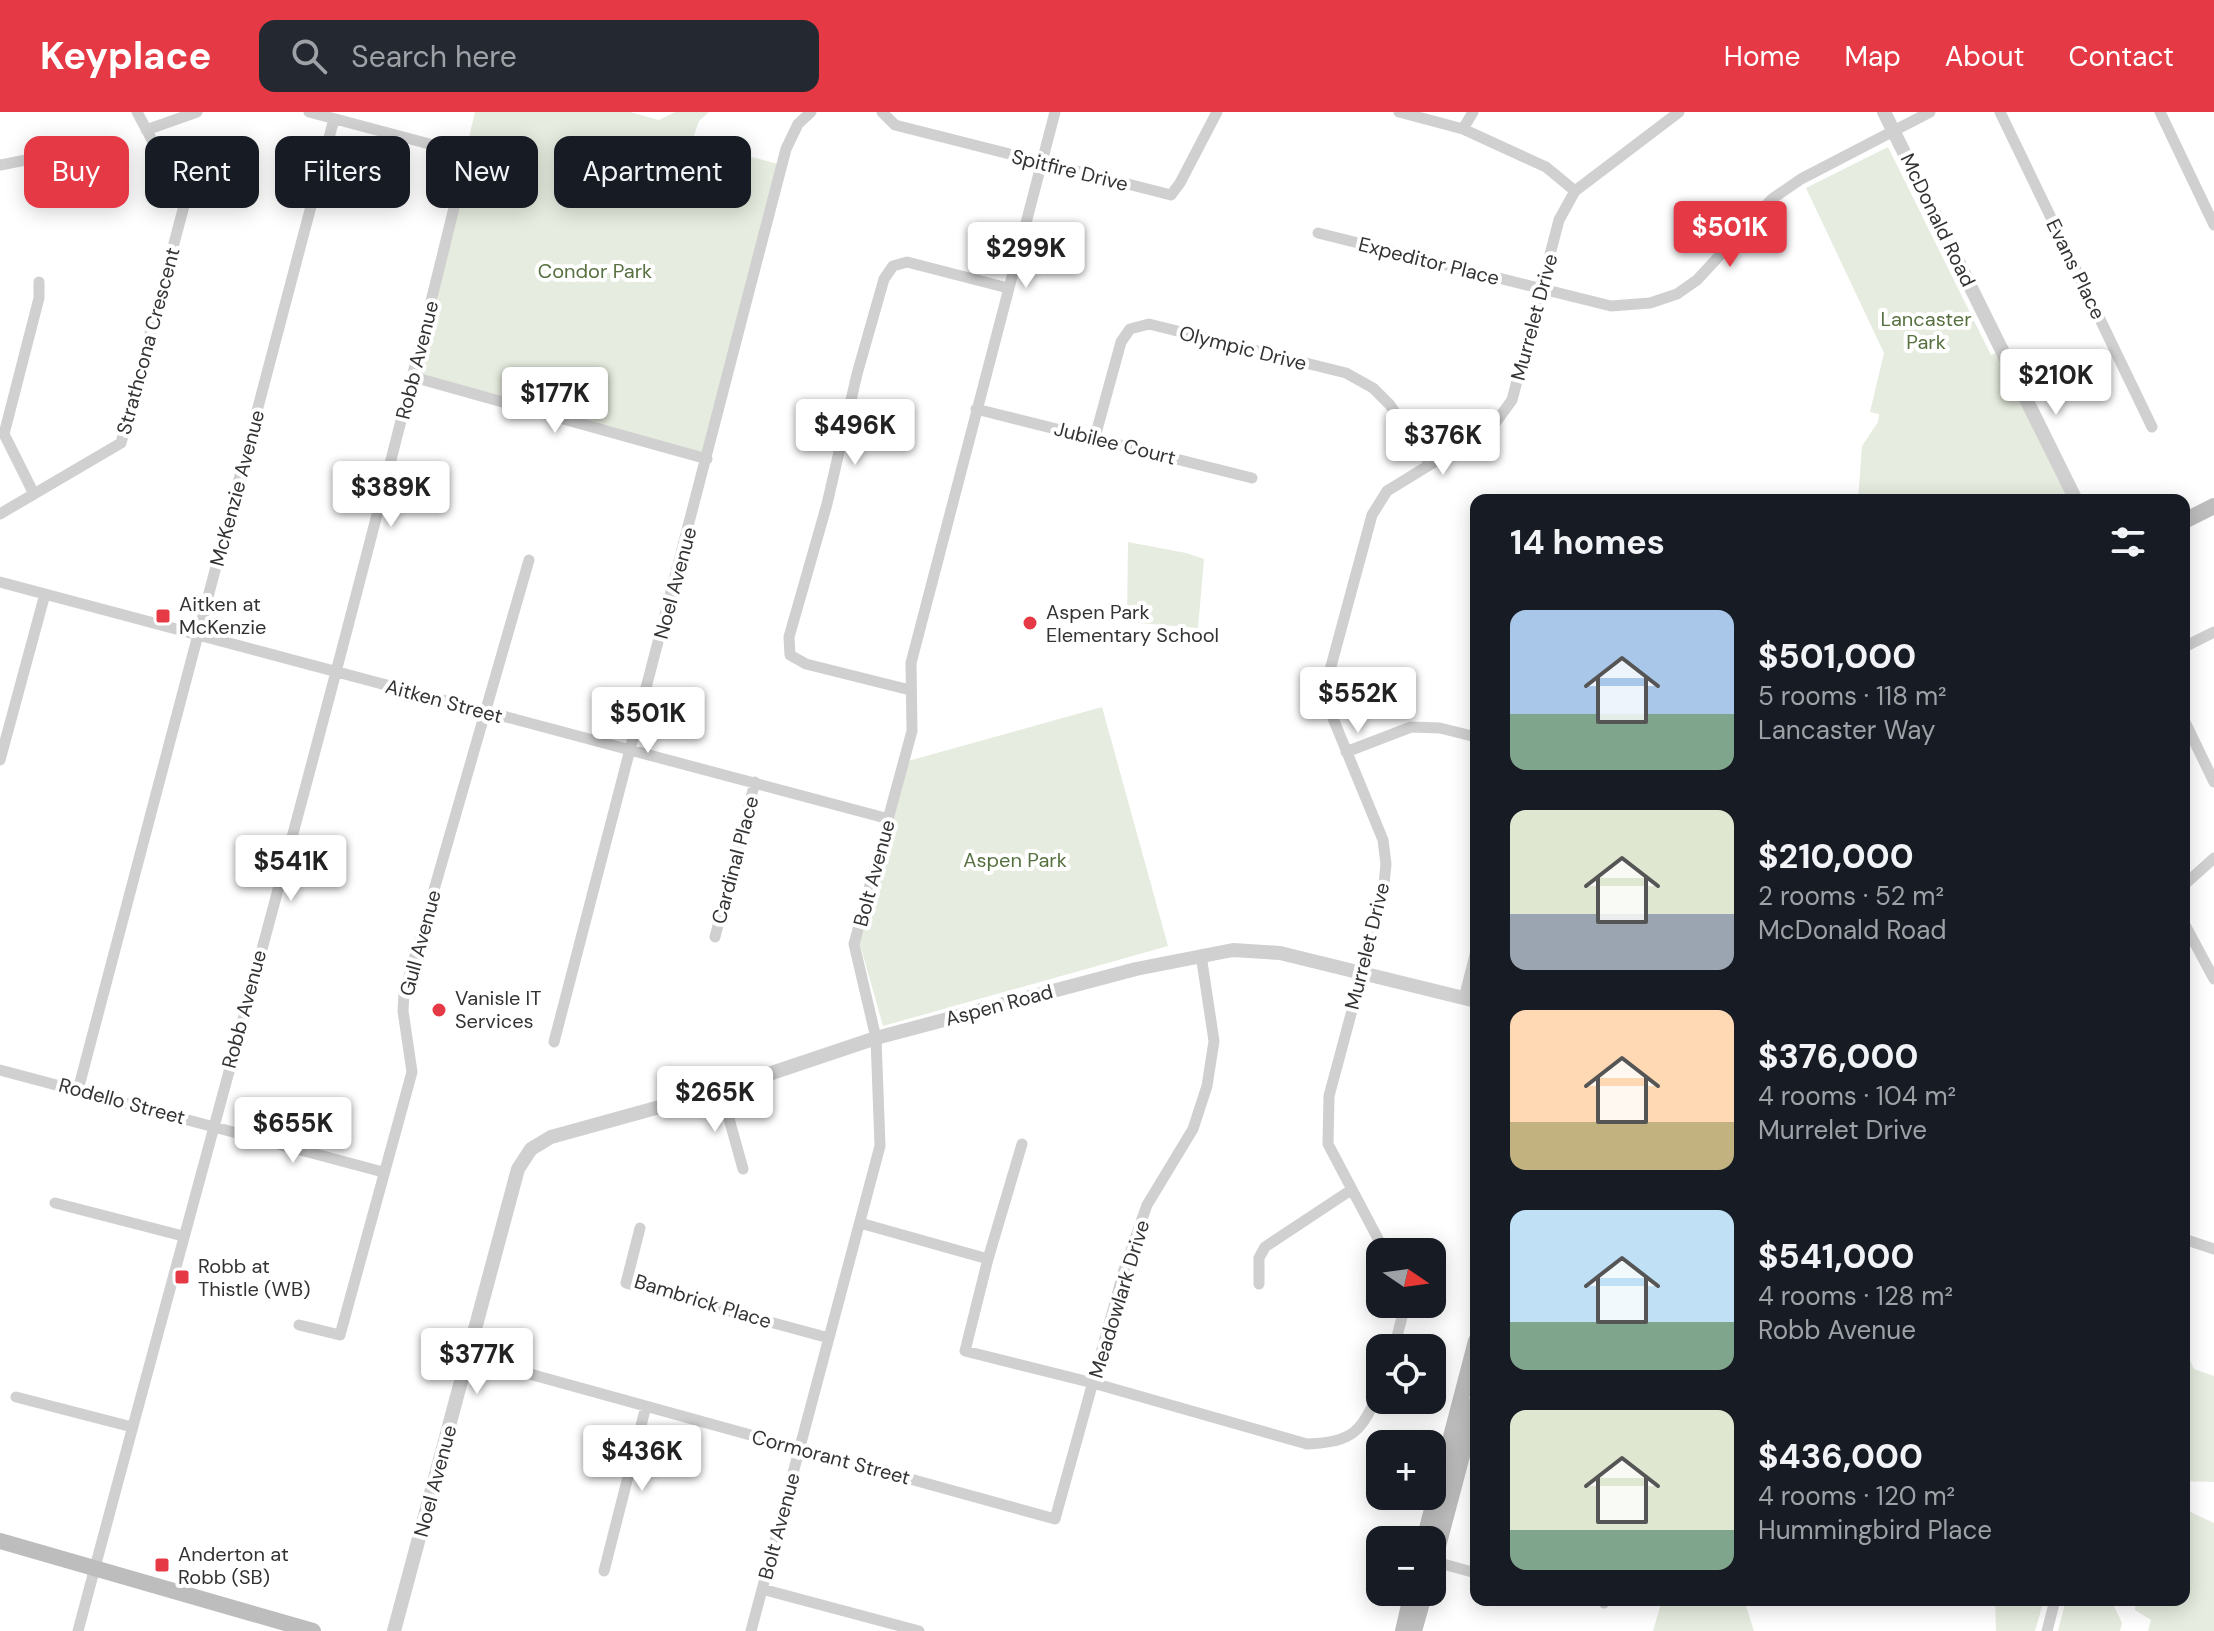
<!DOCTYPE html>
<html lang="en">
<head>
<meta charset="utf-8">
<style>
	:root { --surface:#171b24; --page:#242831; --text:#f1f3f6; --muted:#9ea1a6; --accent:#e63946 }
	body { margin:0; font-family:"DM Sans",sans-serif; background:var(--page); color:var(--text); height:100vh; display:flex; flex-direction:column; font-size:30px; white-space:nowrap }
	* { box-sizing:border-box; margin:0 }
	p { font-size:26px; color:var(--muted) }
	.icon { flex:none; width:44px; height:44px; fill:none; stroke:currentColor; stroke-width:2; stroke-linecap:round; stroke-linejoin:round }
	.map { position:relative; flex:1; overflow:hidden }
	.details { position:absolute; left:1470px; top:382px; width:720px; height:1112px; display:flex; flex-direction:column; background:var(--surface); border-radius:16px; box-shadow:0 4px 20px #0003 }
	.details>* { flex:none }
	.banner { position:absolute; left:24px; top:24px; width:760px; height:72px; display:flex; gap:16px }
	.needle { width:52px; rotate:103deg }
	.fabs { position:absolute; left:1366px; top:1126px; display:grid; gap:16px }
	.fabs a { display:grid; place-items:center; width:80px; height:80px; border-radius:16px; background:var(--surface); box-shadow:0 4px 20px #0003; font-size:40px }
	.price { position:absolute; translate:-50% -68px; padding:0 18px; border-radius:8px; background:#fff; color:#222; font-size:26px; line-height:52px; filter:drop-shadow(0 2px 4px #0008) }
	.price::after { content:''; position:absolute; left:50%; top:48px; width:24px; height:18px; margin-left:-12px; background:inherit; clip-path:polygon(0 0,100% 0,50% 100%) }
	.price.active { background:var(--accent); color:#fff }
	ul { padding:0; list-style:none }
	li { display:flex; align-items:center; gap:24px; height:200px; padding:0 40px }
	li span { display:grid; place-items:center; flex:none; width:224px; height:160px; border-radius:16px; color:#555 }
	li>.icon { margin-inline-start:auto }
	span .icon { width:96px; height:96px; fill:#fffc; stroke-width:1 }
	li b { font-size:34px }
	h2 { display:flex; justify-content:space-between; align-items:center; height:96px; padding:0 40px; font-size:34px }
	.chip { padding:0 28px; border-radius:16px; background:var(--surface); box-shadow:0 4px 20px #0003; font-size:28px; line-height:72px }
	.chip.active { background:var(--accent); color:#fff }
	header { display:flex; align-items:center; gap:48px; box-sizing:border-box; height:112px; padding:0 40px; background:var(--accent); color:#fff }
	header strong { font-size:38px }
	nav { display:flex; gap:44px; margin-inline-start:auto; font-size:28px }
	.search { width:560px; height:72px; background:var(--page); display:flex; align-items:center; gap:20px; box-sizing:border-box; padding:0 28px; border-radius:16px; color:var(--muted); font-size:30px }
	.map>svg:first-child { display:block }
</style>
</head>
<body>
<header>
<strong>Keyplace</strong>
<div class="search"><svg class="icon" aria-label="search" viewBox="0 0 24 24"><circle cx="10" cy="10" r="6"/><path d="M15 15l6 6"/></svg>Search here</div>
<nav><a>Home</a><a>Map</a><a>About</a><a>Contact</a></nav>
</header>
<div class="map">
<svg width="2214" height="1519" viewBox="0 0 2214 1519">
	<rect width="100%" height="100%" fill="#fff"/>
	<path fill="#e6ecdf" d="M475 0H630L659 8 675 0H709L699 9 692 29 782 53 707 347 413 265Z
		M1888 35 1991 243 2002 239 2076 388H1858L1862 334 1878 310 1879 302 1870 300 1884 241 1806 76Z
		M1128 430 1186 441 1204 447 1198 516 1127 510Z
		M1102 595 1168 834 883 914 859 829 908 649Z
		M2184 1236 2194 1257 2214 1264V1370L2184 1369Z
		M2184 1397 2214 1411V1519H2148L2151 1508 2135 1498 2136 1488H2184Z
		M1662 1488H1744L1754 1519H1653Z
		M1995 1488H2044L2035 1519H1996Z
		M2066 1488H2111L2122 1511 2120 1519H2058Z"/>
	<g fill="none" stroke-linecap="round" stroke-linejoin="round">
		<path stroke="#d0d0d0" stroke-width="11" d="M882 0 895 13 1171 83 1180 71 1217 0
			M1399 0 1463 17 1546 55 1575 79
			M2000 0 2152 315
			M2160 0 2214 113
			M1463 17 1473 0
			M146 18 197 0
			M0 53 46 44
			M1318 121 1611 194 1650 191 1677 182 1697 168 1772 87 1801 67 1930 0
			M413 265 707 347
			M976 297 1252 366
			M1095 325 1121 230 1130 217 1149 212 1346 261 1373 276 1390 293 1430 352
			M33 380 4 322 39 186V170
			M0 402 121 331 185 90 137 0
			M0 470 889 707
			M2184 535 2214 520
			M910 578 806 552 790 543 789 525 827 392 857 262 884 167 893 154 907 150 1008 176
			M2184 608 2214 670
			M1346 640 1411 615 1440 616 1476 625
			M0 648 45 482
			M2184 773 2214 746
			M2184 811 2214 867
			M715 825 755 670
			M1464 886 1476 839
			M554 930 786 37 798 12 811 0
			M0 958 383 1060
			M78 978 334 7
			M721 978 743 1057
			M55 1091 183 1124
			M860 1111 988 1147 965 1239 1093 1271 1307 1332C1355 1330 1361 1319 1380 1278
			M640 1116 626 1171 829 1226
			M2184 1127 2214 1137
			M1385 1140 1328 1032 1329 984 1383 783 1386 752 1383 728 1330 599V558L1372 403 1387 379 1493 314 1512 288 1559 108 1575 79 1679 0
			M988 1147 1022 1032
			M1259 1172V1146L1265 1135 1351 1078
			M299 1213 340 1223 412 960 403 899 404 882 529 448
			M1394 1236 1402 1205 1400 1192
			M468 1245 1055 1407 1124 1158 1147 1093 1193 1017 1207 974 1214 929 1201 843
			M16 1285 132 1315
			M1432 1449 1476 1461
			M604 1459 646 1294
			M762 1477 919 1519
			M1602 1488 1604 1491
			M78 1519C209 1027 348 537 467 42L309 0
			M751 1519 880 1034 876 926 854 832 912 619 911 551 1055 0
			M2047 1519 2055 1488"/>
		<path stroke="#d0d0d0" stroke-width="14" d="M1884 0 2076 388
			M394 1519 518 1057 531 1037 551 1025 721 978 876 926 1136 857 1233 838 1280 841 1476 889"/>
		<path stroke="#bdbdbd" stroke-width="16" d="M2184 409 2214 394
			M1424 1428 1476 1229
			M0 1429 313 1519
			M1432 1457 1476 1291
			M1403 1519 1412 1480
			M1414 1519 1425 1480"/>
	</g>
	<g fill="#e63946" stroke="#fff" stroke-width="3">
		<rect x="155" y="496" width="16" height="16" rx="4"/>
		<circle cx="1030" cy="511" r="8"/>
		<circle cx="439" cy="898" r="8"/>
		<rect x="174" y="1157" width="16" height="16" rx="4"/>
		<rect x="154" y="1445" width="16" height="16" rx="4"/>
	</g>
	<g text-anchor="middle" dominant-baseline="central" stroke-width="8" stroke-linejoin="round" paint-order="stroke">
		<g font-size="20" fill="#333" stroke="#fff">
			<text transform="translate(1070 58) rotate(14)">Spitfire Drive</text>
			<text transform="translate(1938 108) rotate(64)">McDonald Road</text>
			<text transform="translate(1429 149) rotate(14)">Expeditor Place</text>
			<text transform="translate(2076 157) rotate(64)">Evans Place</text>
			<text transform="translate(1534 205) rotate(-75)">Murrelet Drive</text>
			<text transform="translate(148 229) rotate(-75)">Strathcona Crescent</text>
			<text transform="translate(1243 236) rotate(14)">Olympic Drive</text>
			<text transform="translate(417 248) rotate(-76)">Robb Avenue</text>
			<text transform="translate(1115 331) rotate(14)">Jubilee Court</text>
			<text transform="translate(237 376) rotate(-75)">McKenzie Avenue</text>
			<text transform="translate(675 471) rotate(-75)">Noel Avenue</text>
			<text transform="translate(444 589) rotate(15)">Aitken Street</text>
			<text transform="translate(735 748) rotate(-75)">Cardinal Place</text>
			<text transform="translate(874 761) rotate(-75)">Bolt Avenue</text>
			<text transform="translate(420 831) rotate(-75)">Gull Avenue</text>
			<text transform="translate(1367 834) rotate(-76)">Murrelet Drive</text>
			<text transform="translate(999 893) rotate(-15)">Aspen Road</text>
			<text transform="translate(244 897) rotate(-75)">Robb Avenue</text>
			<text transform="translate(122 989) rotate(15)">Rodello Street</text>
			<text transform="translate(1119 1187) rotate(-73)">Meadowlark Drive</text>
			<text transform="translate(703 1189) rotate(17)">Bambrick Place</text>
			<text transform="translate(831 1345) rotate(15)">Cormorant Street</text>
			<text transform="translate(435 1369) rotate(-75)">Noel Avenue</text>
			<text transform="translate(779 1414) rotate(-75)">Bolt Avenue</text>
		</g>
		<g font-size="20" fill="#56703f" stroke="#fff">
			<text x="595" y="159">Condor Park</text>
			<text x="1926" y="207">Lancaster<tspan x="1926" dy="23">Park</tspan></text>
			<text x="1015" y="748">Aspen Park</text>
		</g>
		<g font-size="20" fill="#333" stroke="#fff" text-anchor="start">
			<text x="179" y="492">Aitken at<tspan x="179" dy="23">McKenzie</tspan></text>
			<text x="1046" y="500">Aspen Park<tspan x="1046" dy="23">Elementary School</tspan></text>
			<text x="455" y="886">Vanisle IT<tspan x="455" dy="23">Services</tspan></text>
			<text x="198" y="1154">Robb at<tspan x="198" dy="23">Thistle (WB)</tspan></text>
			<text x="178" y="1442">Anderton at<tspan x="178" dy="23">Robb (SB)</tspan></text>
		</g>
	</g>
</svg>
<div class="fabs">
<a><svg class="needle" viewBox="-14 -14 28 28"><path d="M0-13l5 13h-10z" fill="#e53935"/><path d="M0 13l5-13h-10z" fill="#9ea1a6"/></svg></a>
<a><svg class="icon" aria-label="locate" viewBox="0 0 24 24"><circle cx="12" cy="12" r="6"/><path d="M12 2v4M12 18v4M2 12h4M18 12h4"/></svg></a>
<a>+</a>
<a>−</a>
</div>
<b class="price active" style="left:1730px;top:157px">$501K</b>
<b class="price" style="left:1026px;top:178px">$299K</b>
<b class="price" style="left:2056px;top:305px">$210K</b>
<b class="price" style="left:555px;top:323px">$177K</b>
<b class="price" style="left:855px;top:355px">$496K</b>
<b class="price" style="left:1443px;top:365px">$376K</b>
<b class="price" style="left:391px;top:417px">$389K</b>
<b class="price" style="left:1358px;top:623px">$552K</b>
<b class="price" style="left:648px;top:643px">$501K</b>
<b class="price" style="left:291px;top:791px">$541K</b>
<b class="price" style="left:715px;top:1022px">$265K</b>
<b class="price" style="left:293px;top:1053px">$655K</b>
<b class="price" style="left:477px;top:1284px">$377K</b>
<b class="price" style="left:642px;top:1381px">$436K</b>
<div class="banner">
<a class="chip active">Buy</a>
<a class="chip">Rent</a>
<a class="chip">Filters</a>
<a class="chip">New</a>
<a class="chip">Apartment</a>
</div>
<section class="details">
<h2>14 homes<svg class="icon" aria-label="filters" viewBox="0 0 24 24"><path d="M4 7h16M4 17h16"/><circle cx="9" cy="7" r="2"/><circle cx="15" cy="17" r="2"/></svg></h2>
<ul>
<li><span style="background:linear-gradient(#a9c7e8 65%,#7fa58c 0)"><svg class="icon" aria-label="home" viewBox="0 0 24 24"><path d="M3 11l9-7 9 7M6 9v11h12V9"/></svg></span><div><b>$501,000</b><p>5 rooms · 118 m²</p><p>Lancaster Way</p></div></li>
<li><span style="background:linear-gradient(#dfe7d0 65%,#9aa5b1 0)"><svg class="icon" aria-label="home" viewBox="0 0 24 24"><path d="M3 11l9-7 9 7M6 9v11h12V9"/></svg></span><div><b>$210,000</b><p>2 rooms · 52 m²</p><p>McDonald Road</p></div></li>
<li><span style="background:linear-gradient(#ffd9b3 70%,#c2b280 0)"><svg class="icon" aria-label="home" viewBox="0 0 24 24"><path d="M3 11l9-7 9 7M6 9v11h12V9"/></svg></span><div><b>$376,000</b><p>4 rooms · 104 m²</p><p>Murrelet Drive</p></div></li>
<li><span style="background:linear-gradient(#bfe0f5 70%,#7fa58c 0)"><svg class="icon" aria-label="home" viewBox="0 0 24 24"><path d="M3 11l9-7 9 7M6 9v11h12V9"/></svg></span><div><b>$541,000</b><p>4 rooms · 128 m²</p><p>Robb Avenue</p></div></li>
<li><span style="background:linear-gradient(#dfe7d0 75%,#7fa58c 0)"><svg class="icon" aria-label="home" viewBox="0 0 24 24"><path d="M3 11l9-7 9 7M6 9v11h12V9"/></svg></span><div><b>$436,000</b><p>4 rooms · 120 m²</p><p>Hummingbird Place</p></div></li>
</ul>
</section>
</div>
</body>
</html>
